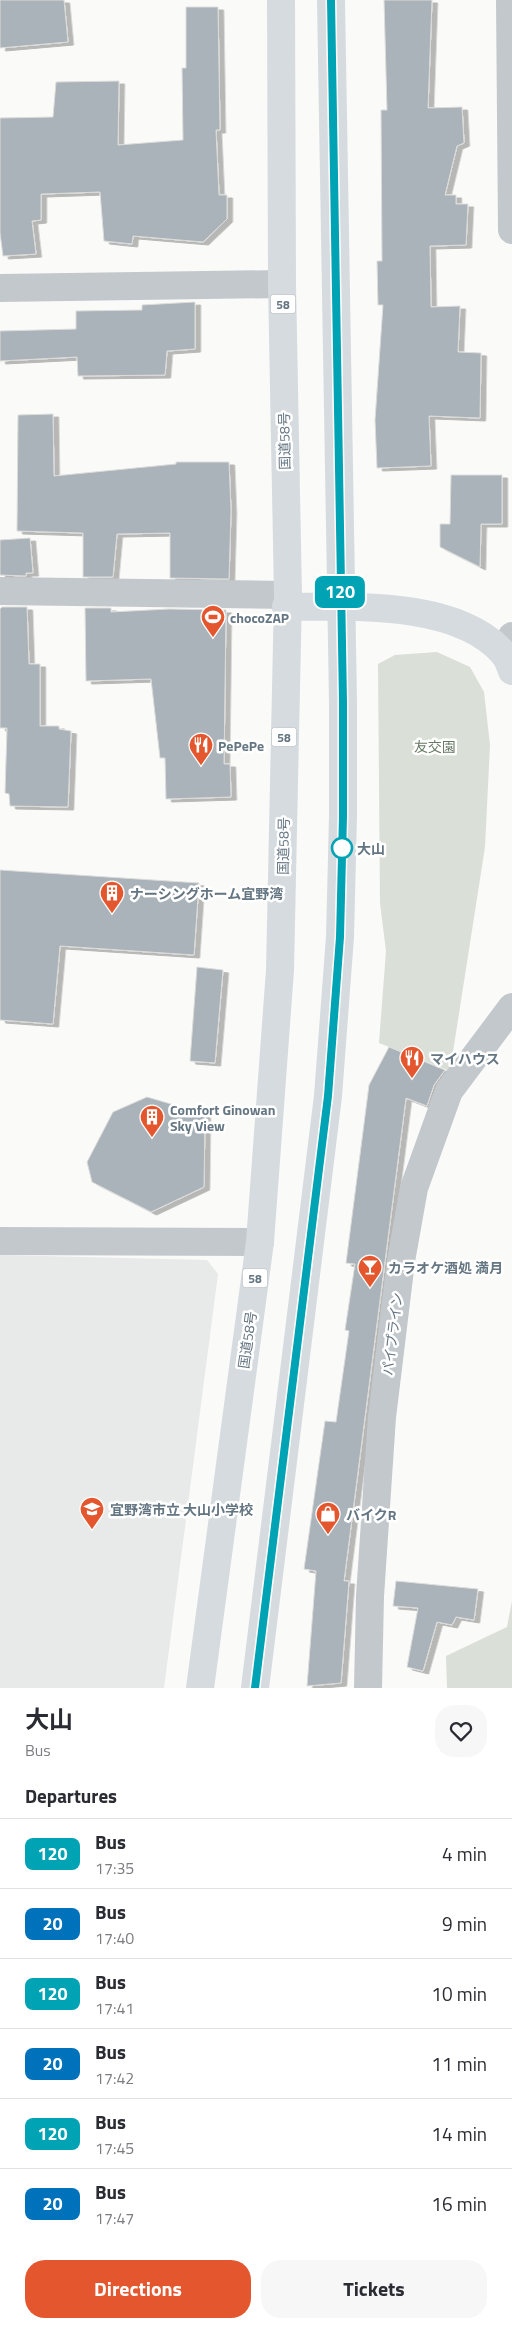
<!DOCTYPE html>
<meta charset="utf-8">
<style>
body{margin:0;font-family:"Titillium Web","Noto Sans JP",sans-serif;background:#f7f7f7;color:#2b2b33;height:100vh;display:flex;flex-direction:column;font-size:19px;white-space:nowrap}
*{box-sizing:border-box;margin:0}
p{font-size:16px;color:#7c7c81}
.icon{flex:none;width:28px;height:28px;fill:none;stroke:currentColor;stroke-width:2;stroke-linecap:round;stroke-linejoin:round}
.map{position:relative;height:1688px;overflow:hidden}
.panel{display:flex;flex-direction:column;background:#fff;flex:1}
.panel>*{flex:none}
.badge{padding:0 10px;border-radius:8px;font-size:18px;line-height:32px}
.map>.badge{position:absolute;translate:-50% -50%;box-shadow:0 0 0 2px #fff}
h2{padding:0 25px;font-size:19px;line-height:45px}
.round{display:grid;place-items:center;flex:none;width:52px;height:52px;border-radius:20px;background:#f7f7f7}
.headline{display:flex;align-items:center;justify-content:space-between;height:85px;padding:0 25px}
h1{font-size:24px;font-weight:700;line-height:38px}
.primary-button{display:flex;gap:10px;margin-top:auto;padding:10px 25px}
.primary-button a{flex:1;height:58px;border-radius:20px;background:#e4572e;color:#fff;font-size:20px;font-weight:700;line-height:58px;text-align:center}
.primary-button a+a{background:#f7f7f7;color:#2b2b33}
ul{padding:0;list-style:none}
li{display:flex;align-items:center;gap:15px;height:70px;padding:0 25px;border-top:1px solid #e1e1e2}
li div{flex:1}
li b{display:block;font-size:19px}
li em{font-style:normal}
li .badge{min-width:55px;font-weight:700;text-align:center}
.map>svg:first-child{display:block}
.built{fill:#e8e9e9}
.green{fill:#dadfd7}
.building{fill:#aab3b9;stroke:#dcdcda;filter:url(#shadow)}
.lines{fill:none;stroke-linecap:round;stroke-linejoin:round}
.street{stroke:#c3c8cc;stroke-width:28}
.secondary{stroke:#d6dbdf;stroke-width:28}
.highway{stroke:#d6dbdf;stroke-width:28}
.line-casing{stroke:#fff;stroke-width:11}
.line{stroke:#00a3b4;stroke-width:8}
.stop-dot{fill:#fff;stroke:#00a3b4;stroke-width:2.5}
.labels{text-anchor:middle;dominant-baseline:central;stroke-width:5;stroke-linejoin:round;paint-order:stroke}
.shield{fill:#fff;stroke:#939fa8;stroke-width:1}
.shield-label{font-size:12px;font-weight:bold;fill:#657683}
.street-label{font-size:14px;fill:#657683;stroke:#fff}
.poi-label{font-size:14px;font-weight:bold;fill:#657683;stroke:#fff;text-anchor:start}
.park-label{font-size:14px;fill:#687a64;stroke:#fff}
.stop-label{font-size:14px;font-weight:bold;fill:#657683;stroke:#fff;text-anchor:start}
</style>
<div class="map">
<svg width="512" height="1688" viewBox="0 0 512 1688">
<defs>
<filter id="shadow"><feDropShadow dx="5.5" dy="3" stdDeviation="0" flood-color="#0004"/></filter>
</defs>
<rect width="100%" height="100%" fill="#fafaf8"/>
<path class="built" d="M 0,1255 L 207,1260 L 218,1274 L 164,1688 L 0,1688 Z"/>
<g class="green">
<path d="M 437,652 L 470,667 L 484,692 L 490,745 L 485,847 L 450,1071 L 379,1043 L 386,951 L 380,903 L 378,664 L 395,655 Z"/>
<path d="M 512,1601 L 512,1688 L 447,1688 L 446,1656 L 507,1627 Z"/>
</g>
<g class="building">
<path d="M 0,0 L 64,0 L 68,42 L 0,48 Z"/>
<path d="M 384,0 L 432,0 L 428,108 L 462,107 L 464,143 L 457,146 L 445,195 L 456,195 L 456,204 L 468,204 L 466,245 L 430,246 L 431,307 L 460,306 L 458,352 L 481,353 L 480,418 L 429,416 L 431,466 L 377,468 L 375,420 L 383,305 L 378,305 L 377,261 L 382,261 L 381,110 L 387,110 Z"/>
<path d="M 186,7 L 218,7 L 220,130 L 216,130 L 219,195 L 227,195 L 227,219 L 203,242 L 133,236 L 132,244 L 104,241 L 100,192 L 41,194 L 41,220 L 32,221 L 36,254 L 3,256 L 0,233 L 0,118 L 53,117 L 56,82 L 119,81 L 118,145 L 183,140 L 182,68 L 186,68 Z"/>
<path d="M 195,302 L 195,349 L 167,351 L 165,375 L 78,376 L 77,357 L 0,361 L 0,331 L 76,329 L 76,311 L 142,310 L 142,305 Z"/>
<path d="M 53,414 L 54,476 L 176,464 L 176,462 L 229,462 L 231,511 L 229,579 L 170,578 L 170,533 L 117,534 L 113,577 L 83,577 L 83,533 L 17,531 L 18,415 Z"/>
<path d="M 451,475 L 502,475 L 502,524 L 481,524 L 480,567 L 440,547 L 440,524 L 450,524 Z"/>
<path d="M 30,538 L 33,573 L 26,573 L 26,576 L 0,575 L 0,540 Z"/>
<path d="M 2,607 L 27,607 L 29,664 L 40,664 L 40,726 L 59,726 L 59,729 L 71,731 L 68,807 L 10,806 L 9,794 L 5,793 L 7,728 L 0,728 L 0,609 Z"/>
<path d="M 85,608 L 111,608 L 111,612 L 169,609 L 226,610 L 224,764 L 230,764 L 231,797 L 166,799 L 165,758 L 160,758 L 151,679 L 86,681 Z"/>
<path d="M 0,870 L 199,883 L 194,955 L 60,946 L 53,1024 L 0,1020 Z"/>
<path d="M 197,967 L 223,970 L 215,1063 L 190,1061 Z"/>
<path d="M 389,1047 L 445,1070 L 434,1085 L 427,1106 L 406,1098 L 344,1581 L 349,1581 L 341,1683 L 307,1686 L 316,1571 L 304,1569 L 325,1421 L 336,1422 L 349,1331 L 345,1330 L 355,1264 L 346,1263 L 369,1085 Z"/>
<path d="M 147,1097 L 205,1114 L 204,1187 L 151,1212 L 92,1182 L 87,1162 L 113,1112 Z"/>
<path d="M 396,1581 L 478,1589 L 474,1620 L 456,1617 L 452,1625 L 437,1622 L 423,1671 L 407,1667 L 418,1608 L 393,1606 Z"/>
</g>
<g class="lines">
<g class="street">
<path d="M 510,0 L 512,230"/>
<path d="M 0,288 L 282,284"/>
<path d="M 0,591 L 288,595"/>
<path d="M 504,654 L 512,636"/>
<path d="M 0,1241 L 260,1242"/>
<path d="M 368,1688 L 370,1596 L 382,1417 L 401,1261 L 414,1188 L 449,1091 L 512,1007"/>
</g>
<path class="secondary" d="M 286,607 C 351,607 457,600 504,654 C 507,658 510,665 512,671"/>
<g class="highway">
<path d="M 200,1688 L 260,1242 L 280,970 L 288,595 L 282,284 L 281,0"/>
<path d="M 255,1688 L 328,1096 L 340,937 L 343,816 L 343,702 L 331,0"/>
</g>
</g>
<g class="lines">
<defs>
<path id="line" d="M 255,1688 L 328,1096 L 340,937 L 343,816 L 343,702 L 331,0"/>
</defs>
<use href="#line" class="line-casing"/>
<use href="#line" class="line"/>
</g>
<defs>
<symbol id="stadium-pin" viewBox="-11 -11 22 30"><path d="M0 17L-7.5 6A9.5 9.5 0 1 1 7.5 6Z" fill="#e4572e" stroke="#fff"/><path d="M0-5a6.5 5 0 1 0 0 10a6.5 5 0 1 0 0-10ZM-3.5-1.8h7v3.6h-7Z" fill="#fff"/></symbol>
<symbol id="restaurant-pin" viewBox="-11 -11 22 30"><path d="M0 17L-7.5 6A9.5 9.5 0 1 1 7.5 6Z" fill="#e4572e" stroke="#fff"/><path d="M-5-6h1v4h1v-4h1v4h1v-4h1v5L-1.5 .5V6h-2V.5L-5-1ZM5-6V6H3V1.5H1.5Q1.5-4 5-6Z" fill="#fff"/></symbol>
<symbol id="building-pin" viewBox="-11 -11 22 30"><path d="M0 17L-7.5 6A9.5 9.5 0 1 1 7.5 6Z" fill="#e4572e" stroke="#fff"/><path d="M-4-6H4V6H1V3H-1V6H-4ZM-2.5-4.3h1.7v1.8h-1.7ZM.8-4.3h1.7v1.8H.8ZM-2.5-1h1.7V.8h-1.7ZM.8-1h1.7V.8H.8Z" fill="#fff"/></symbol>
<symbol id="bar-pin" viewBox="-11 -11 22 30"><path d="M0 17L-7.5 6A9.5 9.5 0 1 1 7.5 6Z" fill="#e4572e" stroke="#fff"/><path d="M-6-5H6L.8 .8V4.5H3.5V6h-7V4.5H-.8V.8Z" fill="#fff"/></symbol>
<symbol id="school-pin" viewBox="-11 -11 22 30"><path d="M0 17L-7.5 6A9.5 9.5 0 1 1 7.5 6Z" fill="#e4572e" stroke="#fff"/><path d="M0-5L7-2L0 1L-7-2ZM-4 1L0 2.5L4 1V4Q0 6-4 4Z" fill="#fff"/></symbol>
<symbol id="shop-pin" viewBox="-11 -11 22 30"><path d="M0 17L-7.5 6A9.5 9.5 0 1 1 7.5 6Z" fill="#e4572e" stroke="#fff"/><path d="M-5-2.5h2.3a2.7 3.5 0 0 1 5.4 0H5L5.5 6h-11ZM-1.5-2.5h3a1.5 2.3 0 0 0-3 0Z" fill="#fff"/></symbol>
</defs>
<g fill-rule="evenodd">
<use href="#stadium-pin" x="199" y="603" width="28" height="38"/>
<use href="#restaurant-pin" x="187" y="731" width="28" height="38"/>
<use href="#building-pin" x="98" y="879" width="28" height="38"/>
<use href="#restaurant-pin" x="398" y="1044" width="28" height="38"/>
<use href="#building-pin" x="138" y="1103" width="28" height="38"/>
<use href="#bar-pin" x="356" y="1253" width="28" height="38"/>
<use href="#school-pin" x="78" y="1495" width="28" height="38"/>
<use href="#shop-pin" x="314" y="1500" width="28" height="38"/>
</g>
<circle class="stop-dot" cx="342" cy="848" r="10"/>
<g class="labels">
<g class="shield">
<rect x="270.5" y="294.5" width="25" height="19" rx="4"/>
<rect x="271.5" y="727.5" width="25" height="19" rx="4"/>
<rect x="242.5" y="1268.5" width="25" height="19" rx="4"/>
</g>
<g class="shield-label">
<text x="283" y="304">58</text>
<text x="284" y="737">58</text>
<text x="255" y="1278">58</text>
</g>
<g class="street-label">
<text transform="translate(284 441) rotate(-91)">国道58号</text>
<text transform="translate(283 846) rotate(-89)">国道58号</text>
<text transform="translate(392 1334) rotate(-83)">パイプライン</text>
<text transform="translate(247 1340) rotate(-82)">国道58号</text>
</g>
<g class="poi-label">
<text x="230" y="617">chocoZAP</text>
<text x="218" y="745">PePePe</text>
<text x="130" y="893">ナーシングホーム宜野湾</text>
<text x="430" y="1058">マイハウス</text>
<text x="170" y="1109">Comfort Ginowan<tspan x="170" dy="16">Sky View</tspan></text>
<text x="388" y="1267">カラオケ酒処 満月</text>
<text x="110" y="1509">宜野湾市立 大山小学校</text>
<text x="346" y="1514">バイクR</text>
</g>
<g class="park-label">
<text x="435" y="746">友交園</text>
</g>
<g class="stop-label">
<text x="357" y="848">大山</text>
</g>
</g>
</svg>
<b class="badge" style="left:340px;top:592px;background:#00a3b4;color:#fff">120</b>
</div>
<section class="panel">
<div class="headline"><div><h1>大山</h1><p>Bus</p></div><a class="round"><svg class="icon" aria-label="heart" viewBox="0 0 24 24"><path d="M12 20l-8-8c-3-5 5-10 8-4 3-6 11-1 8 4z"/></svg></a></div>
<h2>Departures</h2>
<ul>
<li><span class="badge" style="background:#00a3b4;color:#fff">120</span><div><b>Bus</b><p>17:35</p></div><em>4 min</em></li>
<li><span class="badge" style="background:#0072bc;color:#fff">20</span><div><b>Bus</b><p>17:40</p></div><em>9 min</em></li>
<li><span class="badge" style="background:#00a3b4;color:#fff">120</span><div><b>Bus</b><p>17:41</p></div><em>10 min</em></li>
<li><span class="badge" style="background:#0072bc;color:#fff">20</span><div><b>Bus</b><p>17:42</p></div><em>11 min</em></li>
<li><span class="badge" style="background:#00a3b4;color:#fff">120</span><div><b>Bus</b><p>17:45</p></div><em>14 min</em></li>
<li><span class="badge" style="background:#0072bc;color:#fff">20</span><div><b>Bus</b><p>17:47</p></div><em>16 min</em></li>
</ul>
<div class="primary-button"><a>Directions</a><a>Tickets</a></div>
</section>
